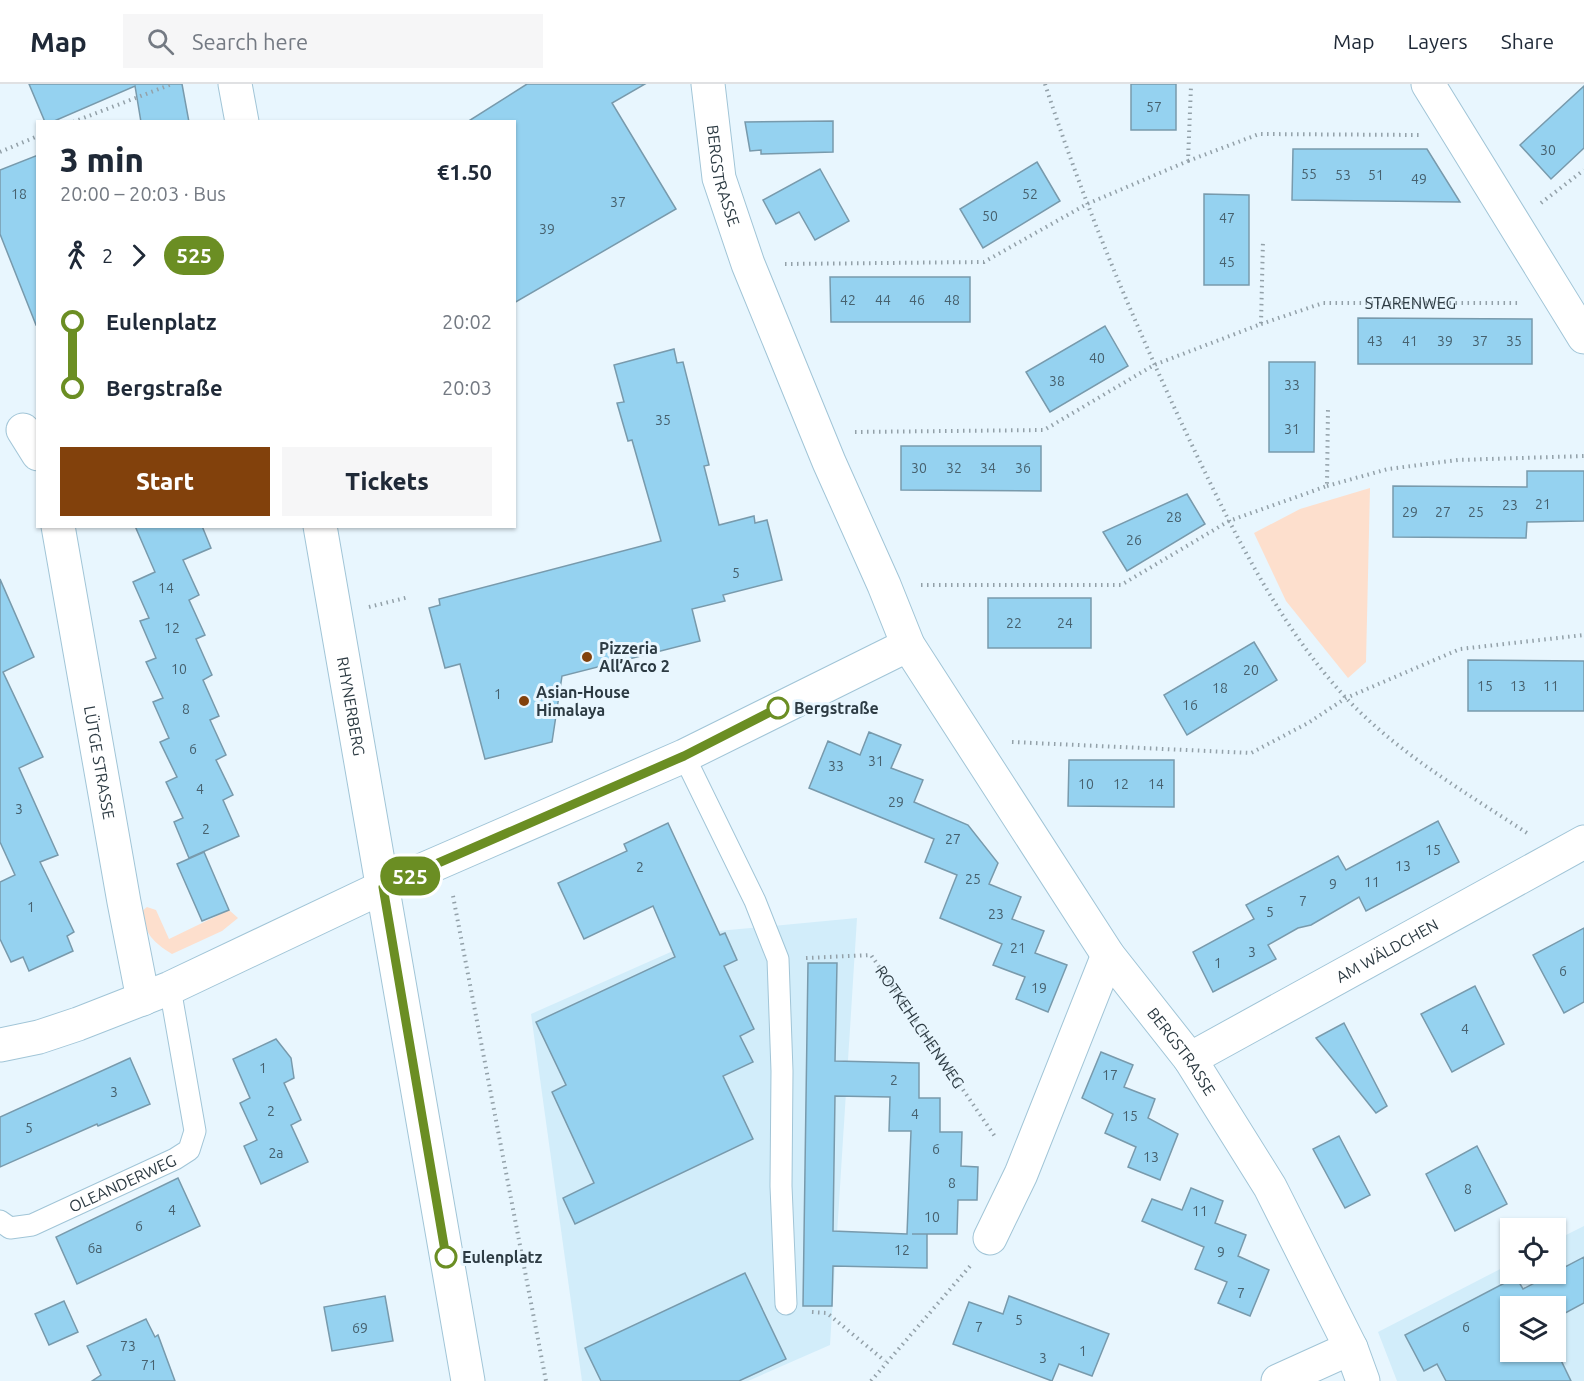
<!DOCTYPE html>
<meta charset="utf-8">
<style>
body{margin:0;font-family:Ubuntu,sans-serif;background:#f6f6f7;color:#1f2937;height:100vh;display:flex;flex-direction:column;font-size:22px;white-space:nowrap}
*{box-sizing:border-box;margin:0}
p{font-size:20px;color:#747a83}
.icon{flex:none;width:33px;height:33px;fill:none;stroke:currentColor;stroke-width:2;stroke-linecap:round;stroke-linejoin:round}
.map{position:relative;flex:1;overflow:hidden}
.side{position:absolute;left:36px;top:36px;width:480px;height:408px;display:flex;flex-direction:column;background:#fff;border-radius:0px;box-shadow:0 2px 4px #0004}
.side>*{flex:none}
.badge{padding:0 12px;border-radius:20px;font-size:21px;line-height:39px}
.controls{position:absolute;left:1500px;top:1134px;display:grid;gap:12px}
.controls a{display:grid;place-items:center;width:66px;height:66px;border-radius:0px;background:#fff;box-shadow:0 2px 4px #0004;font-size:30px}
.map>.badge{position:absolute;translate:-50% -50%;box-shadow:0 0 0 3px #fff}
.legs{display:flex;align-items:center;gap:9px;height:66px;padding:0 24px;font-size:20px}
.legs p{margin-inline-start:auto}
.headline{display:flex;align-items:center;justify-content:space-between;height:102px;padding:0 24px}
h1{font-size:33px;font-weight:800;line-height:45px}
.cta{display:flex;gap:12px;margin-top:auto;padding:12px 24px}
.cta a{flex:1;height:69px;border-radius:0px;background:#82410c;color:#fff;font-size:24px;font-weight:800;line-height:69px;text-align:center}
.cta a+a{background:#f6f6f7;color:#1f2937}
ul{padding:0 24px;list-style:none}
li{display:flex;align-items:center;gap:21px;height:66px;font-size:22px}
li i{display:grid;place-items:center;width:9px;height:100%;margin:0 8px;background:currentColor}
li i::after{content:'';width:15px;height:15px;margin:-8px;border:4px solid;border-radius:50%;background:#fff}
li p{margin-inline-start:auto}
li:first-child i{background:linear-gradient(#0000 50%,currentColor 0)}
li:last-child i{background:linear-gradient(currentColor 50%,#0000 0)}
header{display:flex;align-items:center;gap:36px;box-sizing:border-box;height:84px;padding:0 30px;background:#fff;border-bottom:2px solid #e0e1e3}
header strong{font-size:28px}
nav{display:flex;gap:33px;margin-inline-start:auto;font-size:21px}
.search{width:420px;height:54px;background:#f6f6f7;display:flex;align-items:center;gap:15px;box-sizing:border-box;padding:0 21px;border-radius:0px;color:#747a83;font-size:22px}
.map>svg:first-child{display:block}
.built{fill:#d2edfa;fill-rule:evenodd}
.green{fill:#fddfcd}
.building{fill:#95d2f0;stroke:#789aac;stroke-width:1.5;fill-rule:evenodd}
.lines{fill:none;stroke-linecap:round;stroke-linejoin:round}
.lane-casing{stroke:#a1c5d7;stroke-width:23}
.street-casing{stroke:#a1c5d7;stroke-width:35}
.path{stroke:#93a1a9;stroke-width:4;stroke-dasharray:1.5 4.5;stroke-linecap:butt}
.lane{stroke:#fff;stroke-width:21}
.street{stroke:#fff;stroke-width:33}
.line-1-casing{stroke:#fff;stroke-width:14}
.line-1{stroke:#6b8e23;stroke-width:9}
.poi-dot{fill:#82410c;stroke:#e8f6fe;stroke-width:2}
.stop-1-dot{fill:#fff;stroke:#6b8e23;stroke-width:3}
.labels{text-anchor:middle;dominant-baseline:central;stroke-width:6;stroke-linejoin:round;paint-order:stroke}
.number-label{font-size:14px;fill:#47616e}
.street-label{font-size:16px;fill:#2d3b43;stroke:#e8f6fe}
.poi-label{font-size:16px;font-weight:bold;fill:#2d3b43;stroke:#e8f6fe;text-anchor:start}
.stop-label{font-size:16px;font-weight:bold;fill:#2d3b43;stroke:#e8f6fe;text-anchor:start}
</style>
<header>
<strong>Map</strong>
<div class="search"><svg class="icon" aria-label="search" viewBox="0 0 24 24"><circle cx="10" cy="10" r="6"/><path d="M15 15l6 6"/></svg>Search here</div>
<nav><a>Map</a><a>Layers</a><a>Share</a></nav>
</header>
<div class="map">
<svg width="1584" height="1297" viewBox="0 0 1584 1297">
<rect width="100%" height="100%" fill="#e8f6fe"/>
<g class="built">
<path d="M 857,834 L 830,1261 L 748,1297 L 582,1297 L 531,930 L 718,847 Z"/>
<path d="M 1584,1142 L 1584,1297 L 1397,1297 L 1378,1248 L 1510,1180 L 1510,1190 L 1556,1190 L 1556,1156 ZM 1510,1222 L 1556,1222 L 1556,1268 L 1510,1268 Z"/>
</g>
<g class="green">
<path d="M 1370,404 L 1366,578 L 1348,594 L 1286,517 L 1254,449 L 1300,425 Z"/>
<path d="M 147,823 L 156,826 L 169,855 L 229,826 L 238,834 L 222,847 L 172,870 C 153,858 146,851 141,828 Z"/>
</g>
<g class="building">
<path d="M 29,0 L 182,0 L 189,38 L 141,38 L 135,2 L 52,38 L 45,38 Z"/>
<path d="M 527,0 L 645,0 L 612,19 L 676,125 L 514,219 L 514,38 L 467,38 Z"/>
<rect x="1131" y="0" width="45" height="46"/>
<path d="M 1584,2 L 1584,64 L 1551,95 L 1520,61 Z"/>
<path d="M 833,37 L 833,68 L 761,70 L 761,66 L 750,67 L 745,38 Z"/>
<path d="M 1293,65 L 1427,65 L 1460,118 L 1292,116 Z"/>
<path d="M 38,71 L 38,240 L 36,241 L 0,150 L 0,86 Z"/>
<path d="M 1037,78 L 1060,117 L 983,164 L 960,125 Z"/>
<path d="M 820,85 L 849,137 L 815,156 L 799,128 L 776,140 L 763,116 Z"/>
<path d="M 1204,110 L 1249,111 L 1249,201 L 1204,201 Z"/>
<path d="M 830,193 L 970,193 L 970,238 L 831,238 Z"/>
<path d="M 1358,234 L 1532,235 L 1532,280 L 1358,280 Z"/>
<path d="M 1105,242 L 1128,282 L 1050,328 L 1026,288 Z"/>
<path d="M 674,265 L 677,279 L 683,278 L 709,381 L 704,382 L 719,441 L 754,432 L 755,439 L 767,436 L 782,496 L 723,511 L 725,517 L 692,525 L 700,557 L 562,592 L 552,658 L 485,675 L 460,580 L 445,584 L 429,524 L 440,521 L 439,515 L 661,457 L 632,356 L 628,357 L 617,319 L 624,318 L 614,281 Z"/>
<path d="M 1269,278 L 1315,278 L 1314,368 L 1269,368 Z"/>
<path d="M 901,362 L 1041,362 L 1041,407 L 901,406 Z"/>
<path d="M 1527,387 L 1584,387 L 1584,437 L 1527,438 L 1526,454 L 1393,453 L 1393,402 L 1527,403 Z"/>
<path d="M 1187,410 L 1205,440 L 1127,487 L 1103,448 Z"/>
<path d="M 135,442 L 202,442 L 211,464 L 183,476 L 199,511 L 189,516 L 205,551 L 196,555 L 212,591 L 203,596 L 219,632 L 210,636 L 226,671 L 216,676 L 233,711 L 223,716 L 239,752 L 189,774 L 174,738 L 183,734 L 166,698 L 177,693 L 160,658 L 169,654 L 153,618 L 163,614 L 146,578 L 156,574 L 140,537 L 149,534 L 133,498 L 155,488 Z"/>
<path d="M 0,495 L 34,573 L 3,588 L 43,673 L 19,684 L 58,771 L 40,778 L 74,848 L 67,852 L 73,867 L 29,887 L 23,873 L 11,878 L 0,855 L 0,798 L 15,791 L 0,758 Z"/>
<rect x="988" y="514" width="103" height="50"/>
<path d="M 1254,558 L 1277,596 L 1187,651 L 1164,611 Z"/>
<path d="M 1468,576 L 1584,577 L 1584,627 L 1468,627 Z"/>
<path d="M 869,648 L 901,661 L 891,684 L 923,696 L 914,718 L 968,741 L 998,779 L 989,800 L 1021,813 L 1012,835 L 1044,847 L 1035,869 L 1067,881 L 1048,928 L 1016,915 L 1025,893 L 993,881 L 1002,860 L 940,834 L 957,791 L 925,778 L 934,755 L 809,704 L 828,657 L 860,671 Z"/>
<path d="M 1069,676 L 1174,676 L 1174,723 L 1068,722 Z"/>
<path d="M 1438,737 L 1459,778 L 1366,827 L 1359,813 L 1311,841 L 1298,844 L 1268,861 L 1276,875 L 1213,908 L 1193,868 L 1254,835 L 1246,821 L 1338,772 L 1346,786 Z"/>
<path d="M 668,739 L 720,851 L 725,849 L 737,876 L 724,882 L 754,945 L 740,952 L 753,978 L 723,992 L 753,1055 L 575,1140 L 563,1114 L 594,1099 L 552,1008 L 566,1001 L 536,938 L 675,873 L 653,822 L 584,855 L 558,799 L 627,767 L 624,760 Z"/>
<path d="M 204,768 L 229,826 L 202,837 L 177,780 Z"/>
<path d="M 1584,844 L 1584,918 L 1564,929 L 1533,871 Z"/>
<path d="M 808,879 L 837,879 L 835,977 L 919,979 L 919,1014 L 940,1014 L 940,1048 L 962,1048 L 961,1082 L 978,1083 L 977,1116 L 958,1116 L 957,1150 L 912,1150 L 927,1150 L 927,1184 L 833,1182 L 832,1222 L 803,1222 ZM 835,1012 L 890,1013 L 889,1047 L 911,1047 L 907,1150 L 833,1147 Z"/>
<path d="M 1475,902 L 1504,960 L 1452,988 L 1421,930 Z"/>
<path d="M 1344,939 L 1387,1022 L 1376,1029 L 1316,954 Z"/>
<path d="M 276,955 L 291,974 L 294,994 L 284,999 L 301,1036 L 291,1041 L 308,1078 L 261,1100 L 244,1062 L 257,1056 L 240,1019 L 250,1014 L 233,975 Z"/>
<path d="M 1101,968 L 1133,981 L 1124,1003 L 1155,1015 L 1148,1034 L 1178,1050 L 1160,1096 L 1128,1083 L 1136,1063 L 1105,1049 L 1113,1030 L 1082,1014 Z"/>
<path d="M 130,974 L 150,1020 L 98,1042 L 97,1040 L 0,1083 L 0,1033 Z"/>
<path d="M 1339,1052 L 1370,1111 L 1345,1124 L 1313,1065 Z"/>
<path d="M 1477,1062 L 1507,1120 L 1455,1147 L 1426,1090 Z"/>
<path d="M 178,1094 L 200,1142 L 77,1200 L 56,1153 Z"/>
<path d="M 1191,1104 L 1223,1117 L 1215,1139 L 1246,1151 L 1238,1172 L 1269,1186 L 1250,1232 L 1218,1219 L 1227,1198 L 1195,1185 L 1204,1163 L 1142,1137 L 1152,1115 L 1182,1126 Z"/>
<path d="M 1584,1173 L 1584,1219 L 1556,1234 L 1556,1222 L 1510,1222 L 1510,1268 L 1556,1266 L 1571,1297 L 1446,1297 L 1437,1280 L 1424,1287 L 1405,1251 L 1516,1193 L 1523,1205 Z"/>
<path d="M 745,1189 L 786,1275 L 739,1297 L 601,1297 L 585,1264 Z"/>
<path d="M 385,1212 L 393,1257 L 332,1267 L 324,1223 Z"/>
<path d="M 1009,1212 L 1109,1250 L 1092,1292 L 1059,1280 L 1052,1297 L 953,1260 L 969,1218 L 1003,1230 Z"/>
<path d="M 64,1217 L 78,1248 L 49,1261 L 35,1230 Z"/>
<path d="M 146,1235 L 155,1253 L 158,1251 L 175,1297 L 92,1297 L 101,1291 L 87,1262 Z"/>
</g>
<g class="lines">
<defs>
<g id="lane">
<path d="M 684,672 L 755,817 L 778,875 L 782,987 L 781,1102 L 786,1220"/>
<path id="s3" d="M 0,1137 L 10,1144 L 32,1141 L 175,1075 L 189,1066 L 195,1047 L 170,904"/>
</g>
<g id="street">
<path d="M 235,0 L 242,38"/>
<path id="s4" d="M 708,0 L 719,94 L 748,180 L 829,378 L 884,501 L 908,561 L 1108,871 L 1190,975 L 1270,1103 L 1351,1264 L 1363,1297"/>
<path d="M 1428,0 L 1584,253"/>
<path d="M 23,346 L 38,370"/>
<path id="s5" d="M 58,442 L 124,818 L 143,915"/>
<path id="s6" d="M 320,442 L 468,1297"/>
<path d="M 0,961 L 39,953 L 78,940 L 170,904 L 383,803 L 684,672 L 908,561"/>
<path id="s7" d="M 1190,975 L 1584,758"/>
<path d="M 990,1154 L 1021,1090 L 1108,871"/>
<path d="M 1278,1297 L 1351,1264"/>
</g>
</defs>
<use href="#lane" class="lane-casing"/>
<use href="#street" class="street-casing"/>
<g class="path">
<path d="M 1045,0 C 1085,123 1135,241 1190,357 C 1233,447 1279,542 1347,615 C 1399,670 1465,708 1527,749"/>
<path d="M 73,38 L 172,0"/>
<path d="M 0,68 L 38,52"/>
<path d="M 1188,77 L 1259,50 L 1420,51"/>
<path d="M 1541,119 L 1584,86"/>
<path d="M 785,180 L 984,178 L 1087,120 L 1188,77 L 1191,2"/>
<path id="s1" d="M 1261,240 L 1323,219 L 1521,219"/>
<path d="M 855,348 L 1044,346 L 1154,281 L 1261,240 L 1263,156"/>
<path d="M 1327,402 L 1388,385 L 1458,376 L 1584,372"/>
<path d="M 921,501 L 1121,501 L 1229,437 L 1327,402 L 1328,324"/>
<path d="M 369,523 L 409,513"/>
<path d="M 1012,658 L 1251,669 L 1308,639 L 1346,614 L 1460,565 L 1584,551"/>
<path d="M 453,812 L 546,1297"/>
<path id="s2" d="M 806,874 L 871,871 L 996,1054"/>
<path d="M 812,1228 L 827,1229 L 885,1277"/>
<path d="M 871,1297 L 971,1181"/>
</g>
<use href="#lane" class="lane"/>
<use href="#street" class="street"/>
</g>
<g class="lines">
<defs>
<path id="line-1" d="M 446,1173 L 383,803 L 684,672 L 778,624"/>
</defs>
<use href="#line-1" class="line-1-casing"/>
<use href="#line-1" class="line-1"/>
</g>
<g class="poi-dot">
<circle cx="587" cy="573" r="6"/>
<circle cx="524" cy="617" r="6"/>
</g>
<g class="stop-1-dot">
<circle cx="778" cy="624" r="10"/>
<circle cx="446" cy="1173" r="10"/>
</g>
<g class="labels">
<g class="number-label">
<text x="1154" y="23">57</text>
<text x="1548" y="66">30</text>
<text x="1309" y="90">55</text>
<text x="1343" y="91">53</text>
<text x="1376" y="91">51</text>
<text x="1419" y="95">49</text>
<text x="19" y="110">18</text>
<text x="1030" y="110">52</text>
<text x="618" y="118">37</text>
<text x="990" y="132">50</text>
<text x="1227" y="134">47</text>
<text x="547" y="145">39</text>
<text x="1227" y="178">45</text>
<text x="848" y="216">42</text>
<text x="883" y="216">44</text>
<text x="917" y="216">46</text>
<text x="952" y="216">48</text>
<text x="1375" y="257">43</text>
<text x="1410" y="257">41</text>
<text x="1445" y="257">39</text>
<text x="1480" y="257">37</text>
<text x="1514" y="257">35</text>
<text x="1097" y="274">40</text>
<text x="1057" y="297">38</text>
<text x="1292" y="301">33</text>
<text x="663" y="336">35</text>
<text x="1292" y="345">31</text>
<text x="919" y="384">30</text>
<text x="954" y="384">32</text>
<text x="988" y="384">34</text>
<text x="1023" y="384">36</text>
<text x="1543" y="420">21</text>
<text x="1510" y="421">23</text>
<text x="1410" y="428">29</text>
<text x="1443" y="428">27</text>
<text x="1476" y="428">25</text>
<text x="1174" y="433">28</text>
<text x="1134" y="456">26</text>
<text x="736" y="489">5</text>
<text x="166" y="504">14</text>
<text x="1014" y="539">22</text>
<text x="1065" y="539">24</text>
<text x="172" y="544">12</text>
<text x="179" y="585">10</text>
<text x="1251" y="586">20</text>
<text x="1485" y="602">15</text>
<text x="1518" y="602">13</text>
<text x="1551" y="602">11</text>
<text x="1220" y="604">18</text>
<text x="498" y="610">1</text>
<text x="1190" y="621">16</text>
<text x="186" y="625">8</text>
<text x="193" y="665">6</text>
<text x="876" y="677">31</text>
<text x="836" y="682">33</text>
<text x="1086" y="700">10</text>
<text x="1121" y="700">12</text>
<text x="1156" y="700">14</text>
<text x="200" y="705">4</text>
<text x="896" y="718">29</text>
<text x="19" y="725">3</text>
<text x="206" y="745">2</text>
<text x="953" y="755">27</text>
<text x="1433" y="766">15</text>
<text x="1403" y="782">13</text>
<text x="640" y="783">2</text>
<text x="973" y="795">25</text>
<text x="1372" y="798">11</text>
<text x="1333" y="800">9</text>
<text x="1303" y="817">7</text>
<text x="31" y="823">1</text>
<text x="1270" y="828">5</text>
<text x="996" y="830">23</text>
<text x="1018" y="864">21</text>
<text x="1252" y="868">3</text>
<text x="1218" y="879">1</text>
<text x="1563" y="887">6</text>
<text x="1039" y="904">19</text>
<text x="1465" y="945">4</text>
<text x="263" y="984">1</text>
<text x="1110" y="991">17</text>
<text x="894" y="996">2</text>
<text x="114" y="1008">3</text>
<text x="271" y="1027">2</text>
<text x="915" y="1030">4</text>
<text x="1130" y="1032">15</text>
<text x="29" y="1044">5</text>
<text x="936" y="1065">6</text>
<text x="276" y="1069">2a</text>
<text x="1151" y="1073">13</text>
<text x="952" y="1099">8</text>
<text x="1468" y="1105">8</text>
<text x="172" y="1126">4</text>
<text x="1200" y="1127">11</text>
<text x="932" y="1133">10</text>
<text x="139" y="1142">6</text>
<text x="95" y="1164">6a</text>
<text x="902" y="1166">12</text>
<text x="1221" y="1168">9</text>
<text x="1241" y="1209">7</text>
<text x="1019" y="1236">5</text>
<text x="979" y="1243">7</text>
<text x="1466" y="1243">6</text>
<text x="360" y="1244">69</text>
<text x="128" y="1262">73</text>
<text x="1083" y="1267">1</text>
<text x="1043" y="1274">3</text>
<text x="149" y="1281">71</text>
</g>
<g class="street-label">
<text stroke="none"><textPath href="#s4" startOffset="93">BERGSTRASSE</textPath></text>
<text stroke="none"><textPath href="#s1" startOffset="153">STARENWEG</textPath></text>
<text stroke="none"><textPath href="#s6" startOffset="183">RHYNERBERG</textPath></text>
<text stroke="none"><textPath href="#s5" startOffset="240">LÜTGE STRASSE</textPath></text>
<text stroke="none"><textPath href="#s7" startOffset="225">AM WÄLDCHEN</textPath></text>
<text stroke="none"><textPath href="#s2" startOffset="152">ROTKEHLCHENWEG</textPath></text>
<text stroke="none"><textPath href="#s4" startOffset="1089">BERGSTRASSE</textPath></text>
<text stroke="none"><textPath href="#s3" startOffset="134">OLEANDERWEG</textPath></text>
</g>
<g class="poi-label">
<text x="599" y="564">Pizzeria<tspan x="599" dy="18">All’Arco 2</tspan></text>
<text x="536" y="608">Asian-House<tspan x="536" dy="18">Himalaya</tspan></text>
</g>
<g class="stop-label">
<text x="794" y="624">Bergstraße</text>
<text x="462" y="1173">Eulenplatz</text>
</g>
</g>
</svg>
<div class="controls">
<a><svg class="icon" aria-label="locate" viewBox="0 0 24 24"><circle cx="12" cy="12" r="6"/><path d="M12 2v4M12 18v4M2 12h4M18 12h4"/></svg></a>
<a><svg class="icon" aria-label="layers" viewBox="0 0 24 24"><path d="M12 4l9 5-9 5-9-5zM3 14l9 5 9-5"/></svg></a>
</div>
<b class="badge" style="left:410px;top:792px;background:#6b8e23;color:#fff">525</b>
<section class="side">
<div class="headline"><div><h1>3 min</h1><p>20:00 – 20:03 · Bus</p></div><b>€1.50</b></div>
<div class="legs"><svg class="icon" aria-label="walk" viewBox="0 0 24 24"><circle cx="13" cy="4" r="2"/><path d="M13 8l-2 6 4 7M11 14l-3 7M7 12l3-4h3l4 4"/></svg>2<svg class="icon" aria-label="forward" viewBox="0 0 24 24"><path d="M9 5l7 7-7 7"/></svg><b class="badge" style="background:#6b8e23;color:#fff">525</b></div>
<ul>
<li><i style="color:#6b8e23"></i><b>Eulenplatz</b><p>20:02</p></li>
<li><i style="color:#6b8e23"></i><b>Bergstraße</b><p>20:03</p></li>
</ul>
<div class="cta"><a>Start</a><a>Tickets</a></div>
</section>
</div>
